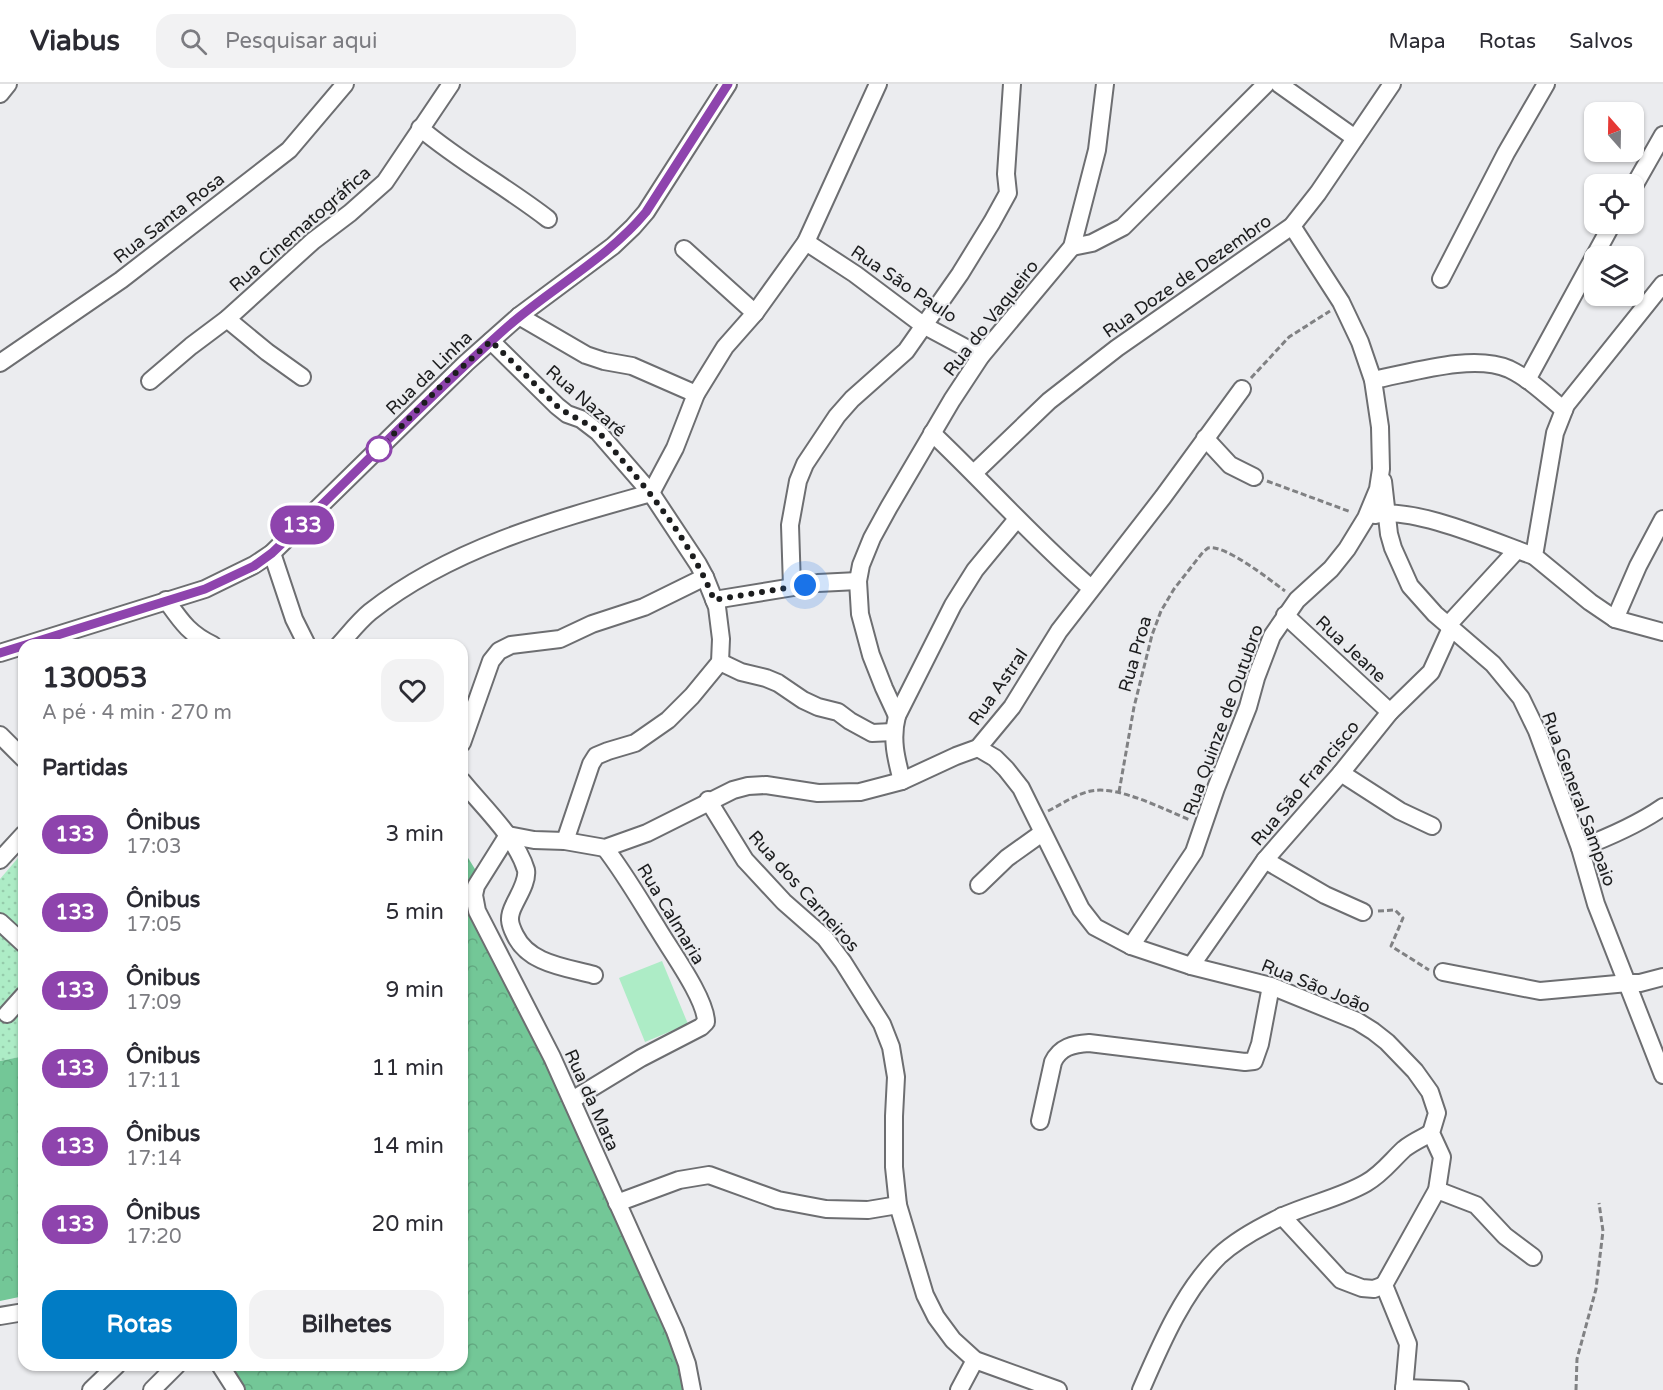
<!DOCTYPE html>
<html lang="pt">
<meta charset="utf-8">
<style>
body{margin:0;font-family:"Varela Round",sans-serif;background:#f2f2f3;color:#2b2b33;height:100vh;display:flex;flex-direction:column;font-size:22px;white-space:nowrap}
*{box-sizing:border-box;margin:0}
p{font-size:20px;color:#7c7c81}
.icon{flex:none;width:33px;height:33px;fill:none;stroke:currentColor;stroke-width:2;stroke-linecap:round;stroke-linejoin:round}
.map{position:relative;flex:1;overflow:hidden}
.drawer{position:absolute;left:18px;top:555px;width:450px;height:732px;display:flex;flex-direction:column;background:#fff;border-radius:18px;box-shadow:0 2px 4px #0004}
.drawer>*{flex:none}
.badge{padding:0 12px;border-radius:20px;font-size:21px;line-height:39px}
.needle{width:39px;rotate:340deg}
.controls{position:absolute;left:1584px;top:18px;display:grid;gap:12px}
.controls a{display:grid;place-items:center;width:60px;height:60px;border-radius:12px;background:#fff;box-shadow:0 2px 4px #0004;font-size:30px}
.you{position:absolute;width:30px;height:30px;margin:-15px;border:4px solid #fff;border-radius:50%;background:#1a73e8;box-shadow:0 0 0 9px #1a73e833}
.map>.badge{position:absolute;translate:-50% -50%;box-shadow:0 0 0 3px #fff}
h2{padding:0 24px;font-size:22px;line-height:54px}
.round{display:grid;place-items:center;flex:none;width:63px;height:63px;border-radius:18px;background:#f2f2f3}
.head{display:flex;align-items:center;justify-content:space-between;height:102px;padding:0 24px}
h1{font-size:28px;font-weight:700;line-height:45px}
.cta{display:flex;gap:12px;margin-top:auto;padding:12px 24px}
.cta a{flex:1;height:69px;border-radius:18px;background:#017cc5;color:#fff;font-size:24px;font-weight:700;line-height:69px;text-align:center}
.cta a+a{background:#f2f2f3;color:#2b2b33}
ul{padding:0;list-style:none}
li{display:flex;align-items:center;gap:18px;height:78px;padding:0 24px}
li div{flex:1}
li b{display:block;font-size:22px}
li em{font-style:normal}
li .badge{min-width:66px;font-weight:700;text-align:center}
header{display:flex;align-items:center;gap:36px;box-sizing:border-box;height:84px;padding:0 30px;background:#fff;border-bottom:2px solid #e1e1e2}
header strong{font-size:28px}
nav{display:flex;gap:33px;margin-inline-start:auto;font-size:21px}
.search{width:420px;height:54px;background:#f2f2f3;display:flex;align-items:center;gap:15px;box-sizing:border-box;padding:0 21px;border-radius:18px;color:#7c7c81;font-size:22px}
.map>svg:first-child{display:block}
.grass{fill:url(#grass-dots)}
.forest{fill:url(#forest-crowns)}
.park{fill:#adecc6}
.lines{fill:none;stroke-linecap:round;stroke-linejoin:round}
.minor-casing{stroke:#6d6e71;stroke-width:20}
.path{stroke:#808183;stroke-width:3;stroke-dasharray:6 3;stroke-linecap:butt}
.minor{stroke:#fff;stroke-width:16}
.line-casing{stroke:#fff;stroke-width:14}
.line{stroke:#8e44ad;stroke-width:9}
.walk{stroke:#1c1d1e;stroke-width:6;stroke-dasharray:0 10.8}
.stop-dot{fill:#fff;stroke:#8e44ad;stroke-width:3}
.labels{text-anchor:middle;dominant-baseline:central;stroke-width:4.5;stroke-linejoin:round;paint-order:stroke}
.street-label{font-size:18px;fill:#1c1d1e;stroke:#ebecef}
</style>
<header>
<strong>Viabus</strong>
<div class="search"><svg class="icon" aria-label="search" viewBox="0 0 24 24"><circle cx="10" cy="10" r="6"/><path d="M15 15l6 6"/></svg>Pesquisar aqui</div>
<nav><a>Mapa</a><a>Rotas</a><a>Salvos</a></nav>
</header>
<div class="map">
<svg width="1663" height="1306" viewBox="0 0 1663 1306">
<defs>
<pattern id="grass-dots" width="8" height="8" patternUnits="userSpaceOnUse" patternTransform="scale(1.5)"><rect width="8" height="8" fill="#adecc6"/><path d="M2 2h.1M6 6h.1" fill="none" stroke="#94caaa" stroke-width="1.8" stroke-linecap="round"/></pattern>
<pattern id="forest-crowns" width="20" height="18" patternUnits="userSpaceOnUse" patternTransform="scale(1.5)"><rect width="20" height="18" fill="#73c797"/><path d="M2 6a3 3 0 1 1 6 0M12 15a3 3 0 1 1 6 0" fill="none" stroke="#63aa82"/></pattern>
</defs>
<rect width="100%" height="100%" fill="#ebecef"/>
<path class="grass" d="M 24,767 L 24,972 L 0,977 L 0,795 Z"/>
<g class="forest">
<path d="M 462,764 L 478,790 L 467,813 L 674,1245 L 692,1306 L 242,1306 L 238,1292 L 230,1281 L 462,1281 Z"/>
<path d="M 24,972 L 24,1212 L 0,1217 L 0,977 Z"/>
</g>
<path class="park" d="M 662,877 L 688,940 L 645,958 L 619,894 Z"/>
<g class="lines">
<defs>
<g id="minor">
<path d="M 1279,0 L 1355,54"/>
<path d="M 0,10 L 8,0"/>
<path d="M 420,44 C 460,78 507,103 548,135"/>
<path d="M 1634,102 L 1663,51"/>
<path d="M 806,158 L 855,190 L 923,241 L 981,272"/>
<path d="M 1072,163 L 1092,159 L 1123,143 L 1266,0"/>
<path d="M 684,165 L 755,229"/>
<path d="M 1441,195 L 1506,69 L 1546,0"/>
<path d="M 1663,200 L 1566,321 L 1555,349 L 1534,472 L 1590,518 L 1615,535 L 1663,548"/>
<path d="M 519,232 L 586,271 L 604,277 L 632,282 L 696,310"/>
<path d="M 227,235 L 267,268 L 302,293"/>
<path d="M 491,257 L 557,322 L 567,330 L 581,335 L 598,348 L 651,409 L 698,480 L 705,493 L 717,523 L 721,555 L 720,578 L 692,612 L 668,636 L 635,659 L 608,667 L 596,672 L 591,680 L 565,757"/>
<path d="M 0,279 L 121,196 L 289,66 L 345,0"/>
<path d="M 1373,296 C 1411,289 1473,269 1509,285 C 1530,295 1547,312 1564,326"/>
<path d="M 1527,296 L 1612,140"/>
<path d="M 150,297 L 191,262 L 227,235 L 313,157 L 350,129 L 385,98 L 451,0"/>
<path d="M 932,349 C 986,400 1035,456 1091,504"/>
<path d="M 1205,354 L 1230,381 L 1254,393"/>
<path d="M 974,389 L 1049,317 L 1117,264 L 1292,142 L 1318,109 L 1392,0"/>
<path d="M 1383,397 L 1389,450 L 1393,464 L 1410,502 L 1435,530 L 1493,580 L 1521,614 L 1537,647 L 1580,764 L 1596,820 L 1663,991"/>
<path d="M 651,409 L 675,364 L 696,310 L 725,263 L 755,229 L 806,158 L 878,0"/>
<path d="M 1375,431 C 1411,421 1497,459 1534,472"/>
<path d="M 272,469 L 294,535 L 307,561"/>
<path d="M 792,503 L 790,441 L 798,397 L 805,380 L 837,332 L 852,315 L 906,267 L 960,190 L 992,138 L 1008,109 L 1006,90 L 1012,0"/>
<path d="M 166,516 C 181,537 189,550 213,561"/>
<path d="M 714,516 L 818,499 L 858,497"/>
<path d="M 1285,531 L 1390,628"/>
<path d="M 1615,535 L 1638,482 L 1663,435"/>
<path d="M 1448,541 L 1517,466"/>
<path d="M 339,561 C 349,550 359,537 370,528 C 451,464 554,436 651,409"/>
<path d="M 0,569 L 205,505 L 254,481 L 272,469 L 466,279 L 519,232 L 613,162 L 633,143 L 646,128 L 728,0"/>
<path d="M 720,578 L 741,588 L 766,594 L 778,599 L 803,616 L 818,623 L 838,628 L 850,637 L 872,649 L 893,648"/>
<path d="M 897,632 L 884,604 L 871,571 L 860,530 L 858,497 L 861,481 L 872,454 L 889,423 L 952,316 L 981,272 L 1072,163 L 1097,66 L 1105,0"/>
<path d="M 0,651 L 24,675"/>
<path d="M 462,659 L 491,577 L 499,567 L 511,561 L 560,555 L 592,540 L 644,523 L 705,493"/>
<path d="M 978,664 L 995,674 L 1006,685 L 1021,704 L 1081,825 L 1095,843 L 1131,862 L 1191,882 L 1271,902 L 1357,937 L 1373,947 L 1387,958 L 1415,987 L 1430,1008 L 1437,1029 L 1431,1049 L 1442,1073 L 1437,1106 L 1384,1201 L 1408,1260 L 1404,1306"/>
<path d="M 1341,689 L 1400,727 L 1432,742"/>
<path d="M 462,697 C 483,723 516,753 526,786 C 528,797 518,812 514,821 C 508,833 509,839 515,851 C 529,880 565,883 594,891"/>
<path d="M 902,697 C 896,674 891,655 897,632 L 953,521 L 975,486 L 1017,435"/>
<path d="M 708,716 L 745,776 L 784,818 L 825,854 L 843,878 L 882,940 L 891,963 L 896,993 L 894,1032 L 894,1083 L 898,1121 L 925,1211 L 936,1233 L 953,1256 L 975,1276 L 1058,1306"/>
<path d="M 508,751 L 534,756 L 565,757 L 605,764 L 647,749 L 733,706 L 748,702 L 766,701 L 818,709 L 860,708 L 902,697 L 956,672 L 978,664 L 1012,623 L 1059,547 L 1163,413 L 1242,305"/>
<path d="M 508,751 L 476,802 L 474,811 L 477,827 L 552,973 L 675,1247 L 687,1280 L 692,1306"/>
<path d="M 1580,764 C 1609,753 1637,741 1663,723"/>
<path d="M 0,776 L 24,750"/>
<path d="M 1265,776 L 1325,811 L 1363,828"/>
<path d="M 979,801 L 1007,774 L 1042,749"/>
<path d="M 0,838 L 24,860"/>
<path d="M 1131,862 L 1194,768 L 1216,704 L 1248,623 L 1256,594 L 1272,552 L 1297,516 L 1331,485 L 1347,465 L 1366,434 L 1378,405 L 1381,385 L 1380,343 L 1373,296 L 1360,258 L 1341,218 L 1292,142"/>
<path d="M 1191,882 L 1265,776 L 1341,689 L 1390,628 L 1431,588 L 1451,544"/>
<path d="M 1443,888 L 1540,907 L 1628,899 L 1640,899 L 1663,893"/>
<path d="M 7,930 L 24,911"/>
<path d="M 572,1016 L 641,974 L 701,943 L 706,938 C 706,915 671,867 658,845 C 641,818 625,790 605,764"/>
<path d="M 1040,1037 L 1053,978 C 1060,963 1073,960 1089,959 L 1245,978 L 1254,977 L 1260,960 L 1271,902"/>
<path d="M 1437,1106 L 1476,1121 L 1505,1152 L 1533,1173"/>
<path d="M 617,1119 L 679,1096 L 709,1091 L 778,1116 L 826,1125 L 868,1126 L 898,1121"/>
<path d="M 1282,1132 L 1341,1196 L 1362,1204 L 1374,1205 L 1384,1201"/>
<path d="M 0,1232 L 24,1228"/>
<path d="M 220,1281 L 236,1306"/>
<path d="M 1404,1304 L 1460,1306"/>
<path d="M 91,1306 L 117,1281"/>
<path d="M 152,1306 L 177,1281"/>
<path d="M 959,1306 L 975,1276"/>
<path d="M 1141,1306 C 1161,1260 1183,1208 1219,1172 C 1237,1155 1260,1143 1281,1133 C 1309,1120 1340,1114 1366,1099 C 1382,1090 1391,1077 1404,1065 C 1411,1059 1422,1054 1431,1049"/>
</g>
</defs>
<use href="#minor" class="minor-casing"/>
<g class="path">
<path d="M 1251,294 L 1289,253 L 1330,227"/>
<path d="M 1267,397 L 1351,428"/>
<path d="M 1119,708 L 1134,623 L 1152,551 L 1161,527 L 1174,505 L 1203,468 L 1208,464 C 1225,460 1270,496 1285,507"/>
<path d="M 1048,727 C 1062,720 1076,710 1091,707 C 1118,701 1165,726 1190,736"/>
<path d="M 1378,827 L 1395,826 L 1403,834 L 1391,862 L 1429,886"/>
<path d="M 1576,1306 L 1577,1275 L 1596,1205 L 1603,1147 L 1599,1119"/>
</g>
<use href="#minor" class="minor"/>
</g>
<g class="lines">
<defs>
<path id="line" d="M 0,569 L 205,505 L 254,482 L 272,469 C 350,395 425,316 506,244 C 551,204 607,175 646,128 L 728,0"/>
</defs>
<use href="#line" class="line-casing"/>
<use href="#line" class="line"/>
<path class="walk" d="M 379,365 L 440,303 L 491,257 L 557,322 C 569,332 583,336 596,346 C 606,355 614,367 623,377 C 659,419 694,465 714,516 L 805,501"/>
</g>
<circle class="stop-dot" cx="379" cy="365" r="12"/>
<g class="labels">
<g class="street-label">
<text transform="translate(169 134) rotate(-38)">Rua Santa Rosa</text>
<text transform="translate(300 145) rotate(-41)">Rua Cinematográfica</text>
<text transform="translate(1187 192) rotate(-35)">Rua Doze de Dezembro</text>
<text transform="translate(904 200) rotate(34)">Rua São Paulo</text>
<text transform="translate(991 234) rotate(-52)">Rua do Vaqueiro</text>
<text transform="translate(429 289) rotate(-44)">Rua da Linha</text>
<text transform="translate(586 317) rotate(41)">Rua Nazaré</text>
<text transform="translate(1351 565) rotate(43)">Rua Jeane</text>
<text transform="translate(1135 570) rotate(-74)">Rua Proa</text>
<text transform="translate(998 603) rotate(-55)">Rua Astral</text>
<text transform="translate(1223 636) rotate(-70)">Rua Quinze de Outubro</text>
<text transform="translate(1305 699) rotate(-50)">Rua São Francisco</text>
<text transform="translate(1579 715) rotate(70)">Rua General Sampaio</text>
<text transform="translate(804 807) rotate(48)">Rua dos Carneiros</text>
<text transform="translate(671 830) rotate(59)">Rua Calmaria</text>
<text transform="translate(1316 902) rotate(22)">Rua São João</text>
<text transform="translate(592 1016) rotate(66)">Rua da Mata</text>
</g>
</g>
</svg>
<div class="controls">
<a><svg class="needle" viewBox="-14 -14 28 28"><path d="M0-13l5 13h-10z" fill="#e53935"/><path d="M0 13l5-13h-10z" fill="#7c7c81"/></svg></a>
<a><svg class="icon" aria-label="locate" viewBox="0 0 24 24"><circle cx="12" cy="12" r="6"/><path d="M12 2v4M12 18v4M2 12h4M18 12h4"/></svg></a>
<a><svg class="icon" aria-label="layers" viewBox="0 0 24 24"><path d="M12 4l9 5-9 5-9-5zM3 14l9 5 9-5"/></svg></a>
</div>
<div class="you" style="left:805px;top:501px"></div>
<b class="badge" style="left:302px;top:441px;background:#8e44ad;color:#fff">133</b>
<section class="drawer">
<div class="head"><div><h1>130053</h1><p>A pé · 4 min · 270 m</p></div><a class="round"><svg class="icon" aria-label="heart" viewBox="0 0 24 24"><path d="M12 20l-8-8c-3-5 5-10 8-4 3-6 11-1 8 4z"/></svg></a></div>
<h2>Partidas</h2>
<ul>
<li><span class="badge" style="background:#8e44ad;color:#fff">133</span><div><b>Ônibus</b><p>17:03</p></div><em>3 min</em></li>
<li><span class="badge" style="background:#8e44ad;color:#fff">133</span><div><b>Ônibus</b><p>17:05</p></div><em>5 min</em></li>
<li><span class="badge" style="background:#8e44ad;color:#fff">133</span><div><b>Ônibus</b><p>17:09</p></div><em>9 min</em></li>
<li><span class="badge" style="background:#8e44ad;color:#fff">133</span><div><b>Ônibus</b><p>17:11</p></div><em>11 min</em></li>
<li><span class="badge" style="background:#8e44ad;color:#fff">133</span><div><b>Ônibus</b><p>17:14</p></div><em>14 min</em></li>
<li><span class="badge" style="background:#8e44ad;color:#fff">133</span><div><b>Ônibus</b><p>17:20</p></div><em>20 min</em></li>
</ul>
<div class="cta"><a>Rotas</a><a>Bilhetes</a></div>
</section>
</div>
